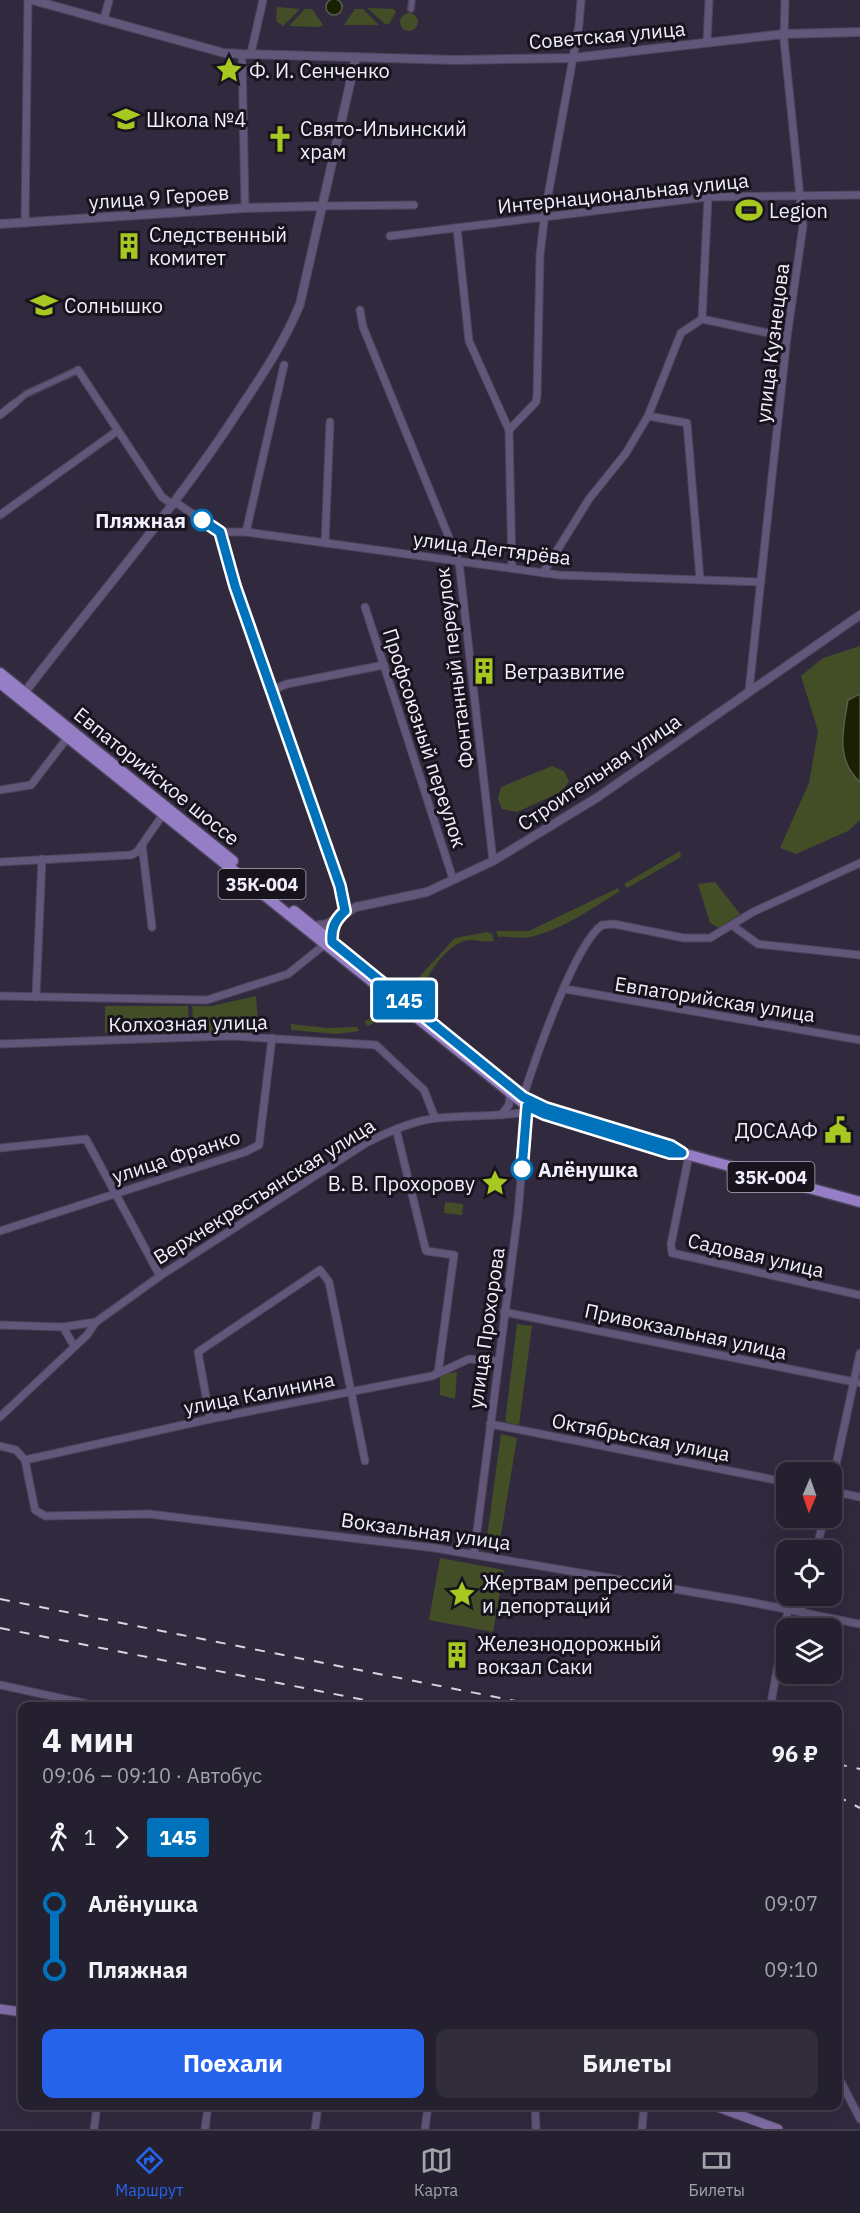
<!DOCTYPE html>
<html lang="ru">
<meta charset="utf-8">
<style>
body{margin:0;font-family:"IBM Plex Sans",sans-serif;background:#312d3b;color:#f1f3f6;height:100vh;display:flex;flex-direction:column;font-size:22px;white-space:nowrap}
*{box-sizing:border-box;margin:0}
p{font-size:20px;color:#a3a3aa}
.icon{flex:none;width:33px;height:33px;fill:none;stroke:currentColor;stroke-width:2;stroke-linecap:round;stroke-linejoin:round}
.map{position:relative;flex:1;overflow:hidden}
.details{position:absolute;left:18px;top:1702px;width:824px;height:408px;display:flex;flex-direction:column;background:#25202f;border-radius:12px;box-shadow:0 6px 24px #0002,0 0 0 2px #423e4b}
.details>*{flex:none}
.badge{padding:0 12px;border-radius:4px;font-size:21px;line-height:39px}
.needle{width:39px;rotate:182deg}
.tools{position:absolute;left:776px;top:1462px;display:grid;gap:12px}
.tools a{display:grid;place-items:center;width:66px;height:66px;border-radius:12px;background:#25202f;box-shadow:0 6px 24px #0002,0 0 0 2px #423e4b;font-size:30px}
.map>.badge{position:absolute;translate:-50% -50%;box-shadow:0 0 0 3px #fff}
.legs{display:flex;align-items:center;gap:9px;height:66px;padding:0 24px;font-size:20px}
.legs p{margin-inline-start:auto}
.overview{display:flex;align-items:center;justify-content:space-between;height:102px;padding:0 24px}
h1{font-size:33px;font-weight:700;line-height:45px}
.cta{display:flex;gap:12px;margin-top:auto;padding:12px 24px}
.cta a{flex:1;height:69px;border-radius:12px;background:#2563eb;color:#fff;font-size:24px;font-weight:700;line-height:69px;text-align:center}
.cta a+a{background:#312d3b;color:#f1f3f6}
ul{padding:0 24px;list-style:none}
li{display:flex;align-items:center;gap:21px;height:66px;font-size:22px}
li i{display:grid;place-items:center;width:9px;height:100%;margin:0 8px;background:currentColor}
li i::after{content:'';width:15px;height:15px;margin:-8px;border:4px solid;border-radius:50%;background:#25202f}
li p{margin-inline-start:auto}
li:first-child i{background:linear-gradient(#0000 50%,currentColor 0)}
li:last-child i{background:linear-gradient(currentColor 50%,#0000 0)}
.tabs{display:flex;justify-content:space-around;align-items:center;height:84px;border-top:2px solid #423e4b;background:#25202f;font-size:16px;color:#a3a3aa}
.tabs a{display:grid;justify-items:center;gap:3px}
.tabs .selected{color:#2563eb}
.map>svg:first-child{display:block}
.green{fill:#434e27}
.water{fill:#192101;stroke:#5a5e4d;stroke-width:1.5}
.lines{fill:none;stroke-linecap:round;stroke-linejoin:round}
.pedestrian-casing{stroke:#4c455a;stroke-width:8}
.minor-casing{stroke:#4c455a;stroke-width:9}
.tertiary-casing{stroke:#4c455a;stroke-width:10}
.secondary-casing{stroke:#4c455a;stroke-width:11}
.primary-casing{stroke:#4c455a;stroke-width:13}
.pedestrian{stroke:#62577a;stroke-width:5}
.minor{stroke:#62577a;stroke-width:7}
.tertiary{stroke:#62577a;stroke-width:8}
.secondary{stroke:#806da5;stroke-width:9}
.primary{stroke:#967ec6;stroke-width:10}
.rail{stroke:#d9d3e3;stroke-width:2;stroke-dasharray:10 10;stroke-linecap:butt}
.line-1-casing{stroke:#fff;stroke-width:14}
.line-1{stroke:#0072bc;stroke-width:9}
.stop-1-dot{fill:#fff;stroke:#0072bc;stroke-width:3}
.labels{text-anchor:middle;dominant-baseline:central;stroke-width:6;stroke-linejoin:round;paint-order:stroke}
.shield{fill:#17141e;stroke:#b1adba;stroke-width:1.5}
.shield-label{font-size:18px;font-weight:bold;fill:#f3eefd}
.street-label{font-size:20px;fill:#f3eefd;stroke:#17141e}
.poi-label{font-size:20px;fill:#f3eefd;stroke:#17141e;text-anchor:start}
.stop-label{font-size:20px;font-weight:bold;fill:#f3eefd;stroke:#17141e;text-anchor:end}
</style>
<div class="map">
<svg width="860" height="2129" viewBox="0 0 860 2129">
<rect width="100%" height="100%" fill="#312a3f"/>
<g class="green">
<path d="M 277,7 L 300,9 L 283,26 L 276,21 Z"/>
<path d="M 367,8 L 394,9 L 396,12 L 389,24 L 385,24 Z"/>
<path d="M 305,9 L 312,9 L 323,25 L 319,27 L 289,26 Z"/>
<path d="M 355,9 L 363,9 L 379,25 L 344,25 Z"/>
<circle cx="409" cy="22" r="9"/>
<path d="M 860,646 L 860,694 L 848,700 L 860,782 L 860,820 L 848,831 L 796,854 L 780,848 L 809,783 L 818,731 L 801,676 L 823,658 Z"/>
<path d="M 552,766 L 564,771 L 569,781 L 563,791 L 517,812 L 502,809 L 498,799 L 501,787 Z"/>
<path d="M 680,851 L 681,857 L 627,888 L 624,884 Z"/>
<path d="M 715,882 L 740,914 L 719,928 L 710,923 L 698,884 Z"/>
<path d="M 618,888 L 620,891 C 593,908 563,929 531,937 C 521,939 509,936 498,937 L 496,931 L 529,931 Z"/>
<path d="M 487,932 L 492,934 L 494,941 C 485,943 478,940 470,940 C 451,941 431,968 425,984 L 431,984 L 430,992 L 422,1000 L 407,990 L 455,938 Z"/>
<path d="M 256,996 L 259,1034 L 194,1033 L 192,1006 L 212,1006 Z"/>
<path d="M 105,1006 L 188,1006 L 190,1033 L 105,1033 Z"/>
<path d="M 387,1009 L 392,1013 L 368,1026 L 364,1022 Z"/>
<path d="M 291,1024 L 327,1028 L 357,1027 L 359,1031 L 337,1034 L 291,1030 Z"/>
<path d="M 445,1202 L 463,1204 L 462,1215 L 444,1213 Z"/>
<path d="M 517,1324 L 532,1326 L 519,1425 L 505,1422 Z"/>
<path d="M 457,1372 L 455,1399 L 440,1395 L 440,1375 Z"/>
<path d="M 501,1434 L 517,1438 L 499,1547 L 486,1544 Z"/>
<path d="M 440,1558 L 504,1570 L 493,1632 L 429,1620 Z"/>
</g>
<g class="water">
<circle cx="334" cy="7" r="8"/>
<path d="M 860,694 L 860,782 C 835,760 843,729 848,700 Z"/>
</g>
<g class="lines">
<defs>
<g id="pedestrian">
<path d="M 411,9 L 412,0"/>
<path d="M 15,403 L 26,394 L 78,370"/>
</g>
<g id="minor">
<path d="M 104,19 L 109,0"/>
<path d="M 707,43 L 709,0"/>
<path d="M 251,53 L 263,0"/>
<path d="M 242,54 L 245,208"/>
<path d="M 321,206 L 414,205"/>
<path d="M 25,223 L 28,0"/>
<path d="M 457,228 L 469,341 L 509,430 L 512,568"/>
<path d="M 390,236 L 708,197 L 860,195"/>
<path d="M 360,310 L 363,327 L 459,562 L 493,861"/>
<path d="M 702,319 L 708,197"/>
<path d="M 702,319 L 787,337"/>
<path d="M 78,370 L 162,497 L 173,505"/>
<path d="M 0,415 L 15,403"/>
<path d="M 648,416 L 687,423 L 700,579"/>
<path d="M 509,430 L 536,402 L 537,396 L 540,255 L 545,212 L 579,25 L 581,0"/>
<path d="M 175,502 L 220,532 L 235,587 L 329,851 L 346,911"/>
<path d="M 0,515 L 117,431"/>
<path d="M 220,532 L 246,532 L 559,575 L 761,582"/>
<path d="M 246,532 L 284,365"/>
<path d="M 325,543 L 330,422"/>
<path d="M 543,573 L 589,499 L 626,453 L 648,416 L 681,333 L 702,319"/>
<path d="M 365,607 L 453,879"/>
<path d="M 270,691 L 287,684 L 384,665"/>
<path d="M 749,691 L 787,337 L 803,226 L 784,40 L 785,0"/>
<path d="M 0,790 L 31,785 L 68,737"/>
<path d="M 142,845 L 152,927"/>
<path d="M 0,862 L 131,855 L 137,852 L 164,813"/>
<path d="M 733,926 L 758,944 L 860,955"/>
<path d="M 565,989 L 860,1040"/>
<path d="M 0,996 L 207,1000 L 288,974 L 324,945"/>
<path d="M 36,997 L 42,859"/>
<path d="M 0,1044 L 230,1036 L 376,1045 L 424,1090 L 435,1118"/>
<path d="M 523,1097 C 535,1060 574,945 602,925 L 614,924 L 684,938 L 710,938 L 753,912 L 860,863"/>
<path d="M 501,1115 L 509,1105 L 510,1093"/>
<path d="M 396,1129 L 426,1251 L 454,1255 L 438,1373"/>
<path d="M 0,1148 L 86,1139 L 160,1276"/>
<path d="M 689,1155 L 671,1244 L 672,1253 L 860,1295"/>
<path d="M 0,1231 L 245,1152 L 259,1145 L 272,1038"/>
<path d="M 504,1312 L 860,1383"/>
<path d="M 0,1325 L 63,1327 L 96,1322 L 160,1276 L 366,1143 C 388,1132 412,1121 437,1118 C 467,1115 497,1117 526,1112"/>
<path d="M 63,1327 L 74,1346"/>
<path d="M 0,1417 L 87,1335 L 96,1322"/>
<path d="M 210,1419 L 198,1352 L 320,1270 L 329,1282 L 365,1461"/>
<path d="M 490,1424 L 786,1482"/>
<path d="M 0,1446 L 16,1450 L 25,1460 L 35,1510 L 45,1516 L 149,1514 L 435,1548 L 750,1602 L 860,1624"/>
<path d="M 25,1460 L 210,1419 L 432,1376 L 469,1359 L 498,1361"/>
<path d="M 831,1488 L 860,1353"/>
<path d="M 831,1491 L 860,1497"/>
<path d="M 816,1551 L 824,1518"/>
<path d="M 474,1554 L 518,1213 L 527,1108"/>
<path d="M 801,1612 L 805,1596"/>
<path d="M 0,1685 L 101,1707"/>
<path d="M 771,1703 L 788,1610"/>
<path d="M 837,2074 L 860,2119"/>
<path d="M 535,2106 L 536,2129"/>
<path d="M 94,2129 L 97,2106"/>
<path d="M 205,2129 L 208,2106"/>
<path d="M 315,2129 L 318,2106"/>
<path d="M 425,2129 L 428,2106"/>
<path d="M 642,2129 L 644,2106"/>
</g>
<g id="tertiary">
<path d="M 32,0 L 224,53 L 242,54 L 455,60 L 572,58 L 784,34 L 860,32"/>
<path d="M 0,224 L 245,208 L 321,206"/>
<path d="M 25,692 C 97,597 176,508 241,407 C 263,374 285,341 300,304 L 356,57"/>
<path d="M 314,926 L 327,924 L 356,907 L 427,892 L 493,861 L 598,797 L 860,615"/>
<path d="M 332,942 L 331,933 L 337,918"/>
</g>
<g id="secondary">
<path d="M 0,2009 L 22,2012"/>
<path d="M 715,2106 L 778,2129"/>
</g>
<g id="primary">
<path d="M 0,673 L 233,861"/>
<path d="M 0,683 L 527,1106 L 544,1114 L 670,1153 L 682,1153 L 860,1202"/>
<path d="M 294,911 L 342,950"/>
<path d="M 644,1137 L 671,1146 L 682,1153"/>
</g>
</defs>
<use href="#pedestrian" class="pedestrian-casing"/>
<use href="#minor" class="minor-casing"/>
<use href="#tertiary" class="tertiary-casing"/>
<use href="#secondary" class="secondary-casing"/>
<use href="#primary" class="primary-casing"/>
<use href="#pedestrian" class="pedestrian"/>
<use href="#minor" class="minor"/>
<use href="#tertiary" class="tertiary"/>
<use href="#secondary" class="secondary"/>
<use href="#primary" class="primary"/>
<g class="rail">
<path d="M 0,1599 L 546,1707"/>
<path d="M 0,1628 L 400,1707"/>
<path d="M 837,1764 L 860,1769"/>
<path d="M 837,1796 L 860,1808"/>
</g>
</g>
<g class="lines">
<defs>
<path id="line-1" d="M 202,520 L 220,532 L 235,586 L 340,886 L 345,911 C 335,920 331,928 332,942 L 523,1097 L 546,1108 L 671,1146 L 682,1153 L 670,1153 L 544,1114 L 527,1106 L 522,1169"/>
</defs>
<use href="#line-1" class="line-1-casing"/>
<use href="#line-1" class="line-1"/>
</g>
<defs>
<symbol id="sight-bare" viewBox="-9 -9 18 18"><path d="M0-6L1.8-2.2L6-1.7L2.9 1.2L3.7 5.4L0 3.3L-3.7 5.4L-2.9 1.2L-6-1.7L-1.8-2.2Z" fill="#a6c821" stroke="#17141e" stroke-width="2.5" paint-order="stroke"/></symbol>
<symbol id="school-bare" viewBox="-9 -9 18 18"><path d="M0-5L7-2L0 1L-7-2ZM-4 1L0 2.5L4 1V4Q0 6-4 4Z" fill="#a6c821" stroke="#17141e" stroke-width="2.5" paint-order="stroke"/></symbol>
<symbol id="church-bare" viewBox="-9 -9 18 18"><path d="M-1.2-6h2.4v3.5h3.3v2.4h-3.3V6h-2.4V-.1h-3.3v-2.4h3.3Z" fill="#a6c821" stroke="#17141e" stroke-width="2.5" paint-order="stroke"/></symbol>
<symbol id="stadium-bare" viewBox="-9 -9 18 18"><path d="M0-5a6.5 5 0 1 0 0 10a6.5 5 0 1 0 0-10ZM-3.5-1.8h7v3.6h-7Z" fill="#a6c821" stroke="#17141e" stroke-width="2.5" paint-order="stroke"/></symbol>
<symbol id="building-bare" viewBox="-9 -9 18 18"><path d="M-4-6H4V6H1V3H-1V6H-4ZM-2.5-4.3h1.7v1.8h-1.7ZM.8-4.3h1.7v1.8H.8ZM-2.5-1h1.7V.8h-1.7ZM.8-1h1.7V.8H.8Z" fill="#a6c821" stroke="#17141e" stroke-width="2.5" paint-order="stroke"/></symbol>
<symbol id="civic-bare" viewBox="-9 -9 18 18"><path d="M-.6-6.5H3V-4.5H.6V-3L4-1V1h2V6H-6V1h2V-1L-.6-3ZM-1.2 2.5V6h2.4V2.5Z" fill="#a6c821" stroke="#17141e" stroke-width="2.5" paint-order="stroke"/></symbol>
</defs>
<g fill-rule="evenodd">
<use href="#sight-bare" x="210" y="51" width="38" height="38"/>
<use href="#school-bare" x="107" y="100" width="38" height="38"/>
<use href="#church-bare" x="261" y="120" width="38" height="38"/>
<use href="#stadium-bare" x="730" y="191" width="38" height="38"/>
<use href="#building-bare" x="110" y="227" width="38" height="38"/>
<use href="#school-bare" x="25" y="286" width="38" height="38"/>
<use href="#building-bare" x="465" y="652" width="38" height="38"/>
<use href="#civic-bare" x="819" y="1111" width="38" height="38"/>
<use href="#sight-bare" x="476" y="1164" width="38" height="38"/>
<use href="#sight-bare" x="443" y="1575" width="38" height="38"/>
<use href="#building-bare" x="438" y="1636" width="38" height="38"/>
</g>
<g class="stop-1-dot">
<circle cx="202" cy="520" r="10"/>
<circle cx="522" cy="1169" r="10"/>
</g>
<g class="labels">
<g class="shield">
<rect x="218.5" y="869" width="87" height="30" rx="4.5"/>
<rect x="727.5" y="1162" width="87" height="30" rx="4.5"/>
</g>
<g class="shield-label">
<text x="262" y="884">35К-004</text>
<text x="771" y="1177">35К-004</text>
</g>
<g class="street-label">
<text transform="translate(607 35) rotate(-5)">Советская улица</text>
<text transform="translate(623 193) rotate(-6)">Интернациональная улица</text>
<text transform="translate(159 197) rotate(-4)">улица 9 Героев</text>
<text transform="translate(772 343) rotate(-83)">улица Кузнецова</text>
<text transform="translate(492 548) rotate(7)">улица Дегтярёва</text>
<text transform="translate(454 668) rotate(-97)">Фонтанный переулок</text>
<text transform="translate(425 738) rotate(72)">Профсоюзный переулок</text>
<text transform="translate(599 772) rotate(-34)">Строительная улица</text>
<text transform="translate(157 776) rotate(39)">Евпаторийское шоссе</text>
<text transform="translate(715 999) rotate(9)">Евпаторийская улица</text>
<text transform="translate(188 1023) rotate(-1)">Колхозная улица</text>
<text transform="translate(176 1156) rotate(-18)">улица Франко</text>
<text transform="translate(264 1191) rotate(-32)">Верхнекрестьянская улица</text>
<text transform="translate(756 1255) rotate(13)">Садовая улица</text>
<text transform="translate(486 1328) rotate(-82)">улица Прохорова</text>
<text transform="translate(686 1331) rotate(12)">Привокзальная улица</text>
<text transform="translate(259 1393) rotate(-11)">улица Калинина</text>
<text transform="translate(641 1437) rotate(11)">Октябрьская улица</text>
<text transform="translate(426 1531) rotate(8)">Вокзальная улица</text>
</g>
<g class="poi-label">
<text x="249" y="70">Ф. И. Сенченко</text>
<text x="146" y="119">Школа №4</text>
<text x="300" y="128">Свято-Ильинский<tspan x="300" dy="23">храм</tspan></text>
<text x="769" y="210">Legion</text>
<text x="149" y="234">Следственный<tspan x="149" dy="23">комитет</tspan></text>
<text x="64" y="305">Солнышко</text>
<text x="504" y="671">Ветразвитие</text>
<text x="818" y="1130" text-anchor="end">ДОСААФ</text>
<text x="475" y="1183" text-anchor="end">В. В. Прохорову</text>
<text x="482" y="1582">Жертвам репрессий<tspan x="482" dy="23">и депортаций</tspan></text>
<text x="477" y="1643">Железнодорожный<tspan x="477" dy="23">вокзал Саки</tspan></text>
</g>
<g class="stop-label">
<text x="186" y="520">Пляжная</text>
<text x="538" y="1169" text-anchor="start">Алёнушка</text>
</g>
</g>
</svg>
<div class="tools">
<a><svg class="needle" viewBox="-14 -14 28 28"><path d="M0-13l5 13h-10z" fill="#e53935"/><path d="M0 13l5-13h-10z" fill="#a3a3aa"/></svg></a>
<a><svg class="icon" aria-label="locate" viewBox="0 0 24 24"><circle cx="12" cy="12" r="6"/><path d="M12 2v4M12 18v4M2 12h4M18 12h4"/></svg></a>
<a><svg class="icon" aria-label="layers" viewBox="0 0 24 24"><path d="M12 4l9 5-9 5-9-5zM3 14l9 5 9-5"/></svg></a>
</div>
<b class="badge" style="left:404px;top:1000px;background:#0072bc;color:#fff">145</b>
<section class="details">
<div class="overview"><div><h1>4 мин</h1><p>09:06 – 09:10 · Автобус</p></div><b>96 ₽</b></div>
<div class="legs"><svg class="icon" aria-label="walk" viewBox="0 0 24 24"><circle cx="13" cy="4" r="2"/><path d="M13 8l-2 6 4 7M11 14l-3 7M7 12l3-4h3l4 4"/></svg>1<svg class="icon" aria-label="forward" viewBox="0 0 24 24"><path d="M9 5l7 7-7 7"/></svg><b class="badge" style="background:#0072bc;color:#fff">145</b></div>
<ul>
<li><i style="color:#0072bc"></i><b>Алёнушка</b><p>09:07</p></li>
<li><i style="color:#0072bc"></i><b>Пляжная</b><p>09:10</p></li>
</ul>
<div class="cta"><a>Поехали</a><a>Билеты</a></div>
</section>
</div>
<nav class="tabs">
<a class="selected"><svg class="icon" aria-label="directions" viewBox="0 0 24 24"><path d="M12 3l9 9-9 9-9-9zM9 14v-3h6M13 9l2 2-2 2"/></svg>Маршрут</a>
<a><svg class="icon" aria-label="map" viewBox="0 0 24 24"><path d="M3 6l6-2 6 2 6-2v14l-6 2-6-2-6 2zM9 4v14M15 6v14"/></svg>Карта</a>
<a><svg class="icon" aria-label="tickets" viewBox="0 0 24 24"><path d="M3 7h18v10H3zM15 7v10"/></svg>Билеты</a>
</nav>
